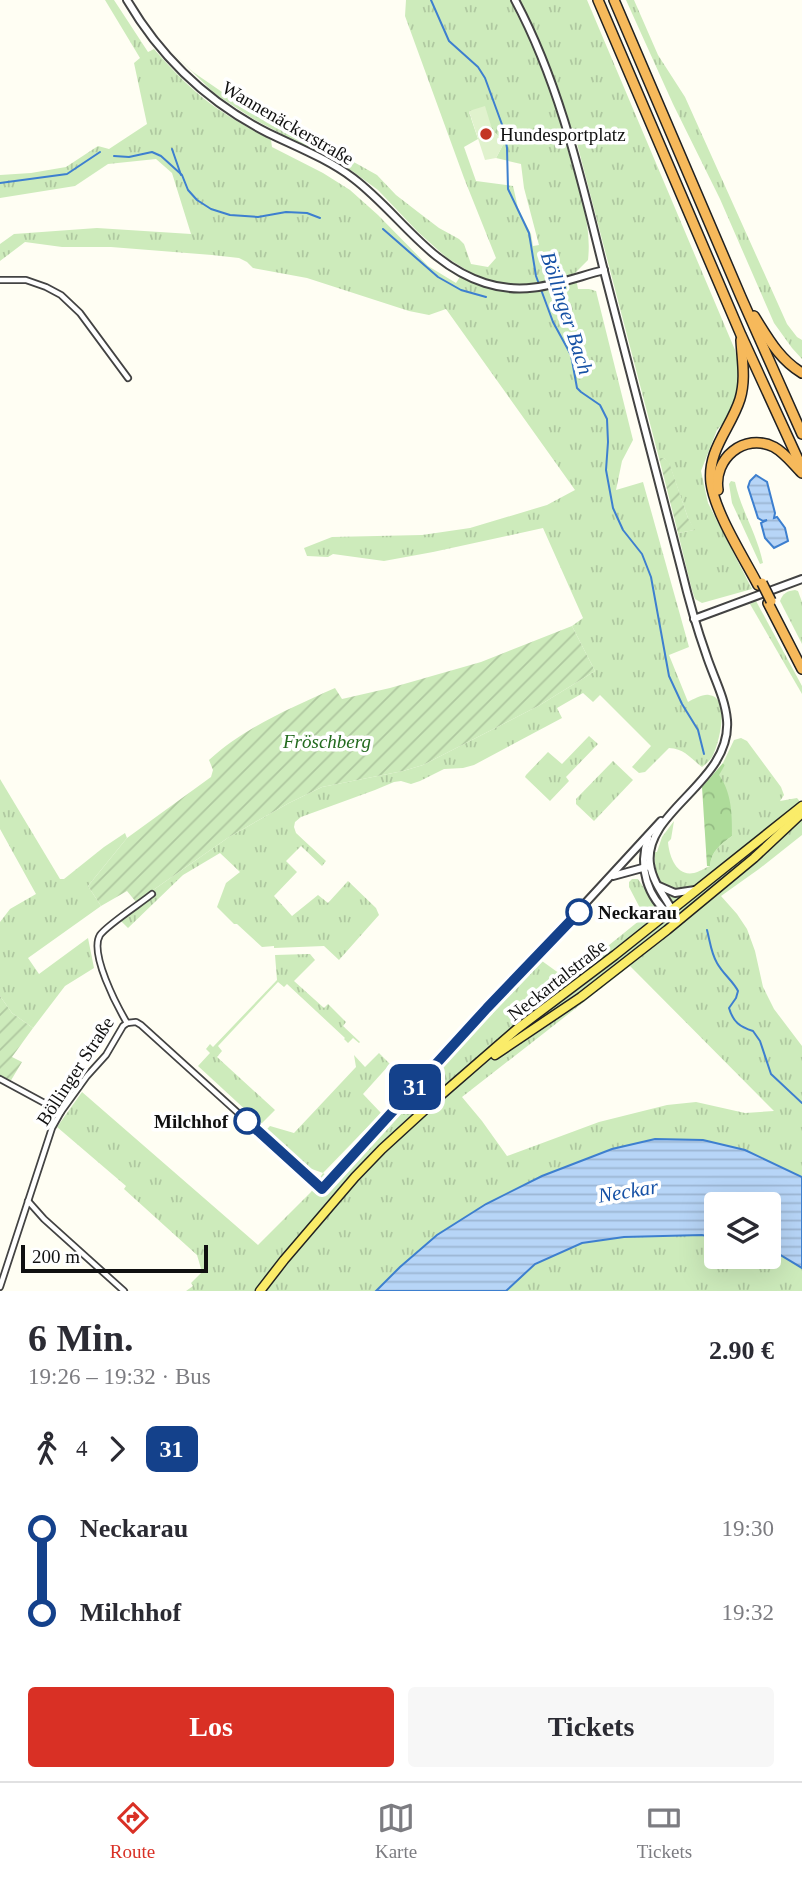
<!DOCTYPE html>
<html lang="de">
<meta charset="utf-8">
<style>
body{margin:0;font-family:"Times New Roman",serif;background:#f7f7f7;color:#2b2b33;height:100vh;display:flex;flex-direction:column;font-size:26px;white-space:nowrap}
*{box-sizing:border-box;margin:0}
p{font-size:23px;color:#7c7c81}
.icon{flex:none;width:38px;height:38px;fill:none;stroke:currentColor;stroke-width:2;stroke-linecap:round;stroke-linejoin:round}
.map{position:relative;height:1291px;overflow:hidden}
.details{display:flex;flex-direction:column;background:#fff;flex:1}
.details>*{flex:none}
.badge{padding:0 14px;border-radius:10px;font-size:24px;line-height:46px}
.buttons{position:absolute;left:704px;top:1192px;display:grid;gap:14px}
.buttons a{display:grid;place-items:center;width:77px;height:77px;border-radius:7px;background:#fff;box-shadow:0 7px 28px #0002;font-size:35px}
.scale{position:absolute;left:21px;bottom:18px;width:187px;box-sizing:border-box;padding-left:7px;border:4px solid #101010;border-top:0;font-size:19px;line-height:24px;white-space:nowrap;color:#101010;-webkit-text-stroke:5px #fff;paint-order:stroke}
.map>.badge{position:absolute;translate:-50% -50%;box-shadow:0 0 0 4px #fff}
.legs{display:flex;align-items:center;gap:10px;height:77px;padding:0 28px;font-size:23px}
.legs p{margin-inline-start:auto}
.headline{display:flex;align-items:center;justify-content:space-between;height:119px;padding:0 28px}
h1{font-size:38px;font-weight:600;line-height:52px}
.button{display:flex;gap:14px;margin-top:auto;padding:14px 28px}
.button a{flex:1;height:80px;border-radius:7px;background:#d93025;color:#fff;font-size:28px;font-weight:600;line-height:80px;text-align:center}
.button a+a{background:#f7f7f7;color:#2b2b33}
ul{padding:0 28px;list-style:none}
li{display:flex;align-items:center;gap:24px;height:84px;font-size:26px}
li i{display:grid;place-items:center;width:10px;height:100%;margin:0 9px;background:currentColor}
li i::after{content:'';width:18px;height:18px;margin:-9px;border:5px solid;border-radius:50%;background:#fff}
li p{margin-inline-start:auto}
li:first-child i{background:linear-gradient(#0000 50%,currentColor 0)}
li:last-child i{background:linear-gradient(currentColor 50%,#0000 0)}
.menu{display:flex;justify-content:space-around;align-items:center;height:98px;border-top:2px solid #e1e1e2;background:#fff;font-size:19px;color:#7c7c81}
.menu a{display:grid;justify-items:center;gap:4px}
.menu .active{color:#d93025}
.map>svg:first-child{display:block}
.grass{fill:url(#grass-tufts);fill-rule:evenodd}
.forest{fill:url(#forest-crowns)}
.garden{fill:url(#garden-furrows)}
.pitch{fill:#e0f2cd}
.water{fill:url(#water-rules);stroke:#3d7fcf;stroke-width:2}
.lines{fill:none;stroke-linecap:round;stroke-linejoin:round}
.stream{stroke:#3d7fcf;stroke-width:2}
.minor-casing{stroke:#434343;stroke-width:8}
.tertiary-casing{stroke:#434343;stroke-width:10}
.primary-casing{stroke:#212121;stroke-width:11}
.motorway-casing{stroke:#212121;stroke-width:12}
.minor{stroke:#fff;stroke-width:4.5}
.tertiary{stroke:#fff;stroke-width:6}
.primary{stroke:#faec69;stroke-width:8}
.motorway{stroke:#f6b95b;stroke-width:9}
.motorway-bridge-casing{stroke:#212121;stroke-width:12;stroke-linecap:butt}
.motorway-bridge{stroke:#f6b95b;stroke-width:9}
.line-1-casing{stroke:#fff;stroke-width:16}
.line-1{stroke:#14418b;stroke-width:10}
.poi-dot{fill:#c33625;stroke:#fff;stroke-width:2.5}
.stop-1-dot{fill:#fff;stroke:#14418b;stroke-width:3.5}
.labels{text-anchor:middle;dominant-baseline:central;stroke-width:7;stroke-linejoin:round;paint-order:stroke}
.street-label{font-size:19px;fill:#101010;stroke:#fff}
.poi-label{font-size:19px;fill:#101010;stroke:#fff;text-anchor:start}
.park-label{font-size:19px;font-style:italic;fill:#226a1e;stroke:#fff}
.stop-label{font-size:19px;font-weight:bold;fill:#101010;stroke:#fff;text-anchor:start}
.water-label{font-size:21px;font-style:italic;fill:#1651a5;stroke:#fff}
</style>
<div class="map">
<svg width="802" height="1291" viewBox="0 0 802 1291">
<defs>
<pattern id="grass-tufts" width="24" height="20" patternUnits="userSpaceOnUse" patternTransform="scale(1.75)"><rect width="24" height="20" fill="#cdebbb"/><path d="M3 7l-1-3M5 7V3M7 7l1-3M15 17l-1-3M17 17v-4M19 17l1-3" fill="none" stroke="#afc8a0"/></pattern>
<pattern id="forest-crowns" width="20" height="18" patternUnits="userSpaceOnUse" patternTransform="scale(1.75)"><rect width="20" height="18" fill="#aedc9a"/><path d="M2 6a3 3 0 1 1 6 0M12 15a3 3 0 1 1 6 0" fill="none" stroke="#95bc84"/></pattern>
<pattern id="garden-furrows" width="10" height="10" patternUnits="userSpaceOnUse" patternTransform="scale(1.75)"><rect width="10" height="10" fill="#cdebbb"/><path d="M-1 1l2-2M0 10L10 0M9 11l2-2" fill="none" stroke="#afc8a0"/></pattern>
<pattern id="water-rules" width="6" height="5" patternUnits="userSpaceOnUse" patternTransform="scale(1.75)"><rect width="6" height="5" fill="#b7d5f7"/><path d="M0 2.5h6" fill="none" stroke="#9cb6d3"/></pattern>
</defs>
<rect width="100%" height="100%" fill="#fffef3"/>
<g class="grass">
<path d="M 105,0 L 114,0 L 148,52 L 154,49 C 167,64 181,79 196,92 C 219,112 245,126 271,140 L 272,147 L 323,173 L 350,190 L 378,215 L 428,266 L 456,283 L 465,269 L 447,258 L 418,232 L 378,190 L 352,171 L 255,120 L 215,94 L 171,51 L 193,72 L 238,103 L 274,122 L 309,137 L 377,175 L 396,195 L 418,212 L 439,228 L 459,239 L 464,244 L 471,264 L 488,267 L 496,258 L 464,178 L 405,16 L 406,0 L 587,0 L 735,350 L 739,366 L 739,382 L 736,400 L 726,420 L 717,430 L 701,471 L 708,503 L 752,589 L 702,603 L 695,599 L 692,590 L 678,533 L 694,530 L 688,518 L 669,463 L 664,458 L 659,458 L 573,128 L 563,130 C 572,172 593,216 588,260 L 575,273 L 578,289 L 589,289 L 596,291 L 633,440 L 622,461 L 616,490 L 643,482 L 689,647 L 669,655 L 688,702 C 694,699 703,694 709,695 C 731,697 719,743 713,755 C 711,760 706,764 702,767 C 690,758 685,749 669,748 L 645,772 L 639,773 L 632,767 L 651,746 L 600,695 L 593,702 L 583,693 L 557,708 L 562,718 L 474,765 L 463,768 L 444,769 L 420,781 L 411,784 L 401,781 L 394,782 L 375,790 L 301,817 L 295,822 L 294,827 L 296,833 L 326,861 L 322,866 L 301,846 L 286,861 L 297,872 L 274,896 L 292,916 L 318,895 L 328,903 L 348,881 L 376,908 L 379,915 L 339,960 L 324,946 L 274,948 L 274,946 L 262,947 L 237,924 L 234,924 L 217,907 L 226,883 L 240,872 L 220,853 L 183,875 L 128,928 L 116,916 L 229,837 L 289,803 L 322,787 L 403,771 L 423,765 L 540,705 L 595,671 L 572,626 L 583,618 L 543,528 L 433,552 L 384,561 L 333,554 L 328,557 L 307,556 L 304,548 L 332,537 L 422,535 L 470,528 L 547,505 L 575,490 L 446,309 L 429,315 L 409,311 L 307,278 L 253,268 L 247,262 L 239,258 L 212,255 L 111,247 L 62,247 L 25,242 L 0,261 L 0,244 L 14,234 L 97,228 L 191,234 L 172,173 L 156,159 L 108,164 L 75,186 L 0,198 L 0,175 L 31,173 L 66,167 L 98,146 L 109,149 L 147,124 L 134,63 L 140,58 ZM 469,112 L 492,129 L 504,143 L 496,158 L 521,164 L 524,188 L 539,245 L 533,246 L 531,234 L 518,208 L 513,186 L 476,181 L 464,147 L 478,139 Z"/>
<path d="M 626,0 L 634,0 L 658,55 L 685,97 L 787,324 L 797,337 L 802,340 L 802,359 L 792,348 L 774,323 L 720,199 L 673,104 Z"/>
<path d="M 731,481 L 735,482 C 741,510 757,534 763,563 L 760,564 L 732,503 L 729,484 Z"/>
<path d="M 795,590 L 798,591 L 802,602 L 802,644 L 780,601 C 783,593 787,591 795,590 Z"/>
<path d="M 756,601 L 802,686 L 802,694 L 750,604 Z"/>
<path d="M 589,736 L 598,744 L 566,777 L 569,781 L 550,801 L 525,777 L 526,775 L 548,752 L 562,764 Z"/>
<path d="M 741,738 L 747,741 L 781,787 L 784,795 L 780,801 L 797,798 L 802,804 L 802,835 L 759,869 L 721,896 L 737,914 L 747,929 L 755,951 L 763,987 L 774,1009 L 802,1046 L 802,1177 L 745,1150 L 703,1140 L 655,1139 L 612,1149 L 542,1176 L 486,1204 L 437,1235 L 400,1267 L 376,1291 L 186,1291 L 193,1286 L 191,1283 L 202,1272 L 197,1255 L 124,1189 L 126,1186 L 57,1127 L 82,1092 L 258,1245 L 311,1192 L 323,1173 L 309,1168 L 267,1129 L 270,1126 L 294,1133 L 356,1067 L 354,1055 L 365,1067 L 379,1053 L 390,1064 L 363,1094 L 381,1113 L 323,1173 L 336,1182 L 421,1089 L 542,961 L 567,979 L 645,916 L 645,912 L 641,910 L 629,887 L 629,882 L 632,879 L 638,879 L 656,906 L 667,897 L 656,873 L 654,852 L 657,852 L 662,837 L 674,821 L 671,839 L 668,842 C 669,855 676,877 694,873 C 699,872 705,868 710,866 C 711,851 721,844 732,836 L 718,775 L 725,765 L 723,763 L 734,740 ZM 630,966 L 774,1111 L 745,1113 L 696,1102 L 667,1105 L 599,1122 L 507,1156 L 482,1121 L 462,1097 Z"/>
<path d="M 613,761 L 633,780 L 594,821 L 576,804 L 576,799 Z"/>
<path d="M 0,779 L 60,879 L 64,879 L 104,847 L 125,833 L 127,838 L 88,886 L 101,906 L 28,958 L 39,974 L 88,938 L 94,968 L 65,986 L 33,1028 L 12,1013 L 0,996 L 0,922 L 10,909 L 36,894 L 0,829 Z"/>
<path d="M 308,954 L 310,954 L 315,960 L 294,981 L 324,1008 L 328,1004 L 346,1022 L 343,1026 L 360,1042 L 359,1043 L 353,1038 L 348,1043 L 344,1039 L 345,1038 L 287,984 L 284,987 L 278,982 L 218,1046 L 222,1051 L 217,1057 L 275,1110 L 261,1124 L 198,1066 L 210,1053 L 206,1049 L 210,1044 L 213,1047 L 277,980 L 275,955 Z"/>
<path d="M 702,1235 L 716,1238 L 716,1256 L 768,1256 L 768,1251 L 777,1253 L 802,1268 L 802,1291 L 506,1291 L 535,1264 L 582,1243 L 624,1237 Z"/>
</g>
<path class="forest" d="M 723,763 L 725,765 L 719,775 C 732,793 732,815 732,836 C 721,844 711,851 710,866 L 707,866 L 702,787 Z"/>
<g class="garden">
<path d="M 659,458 L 664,458 L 669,462 L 688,518 L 695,530 L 678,533 Z"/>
<path d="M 572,626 L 595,671 L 540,705 L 423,765 L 403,771 L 322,787 L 289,803 L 229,837 L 136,902 L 127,891 L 101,906 L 88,886 L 127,838 L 211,777 L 213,770 L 209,760 C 245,727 291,708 335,688 L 342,699 L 390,688 L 481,662 Z"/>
<path d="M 0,996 L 12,1013 L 33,1028 L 12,1057 L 22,1062 L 10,1082 L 0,1077 Z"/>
</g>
<path class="pitch" d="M 485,106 L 492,129 L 504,143 L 496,158 L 485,160 L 469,111 Z"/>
<g class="water">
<path d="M 756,475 L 767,482 L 775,513 L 774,518 L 777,517 L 785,528 L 788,541 L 774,548 L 765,538 L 761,523 L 767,520 L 763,521 L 758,518 L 748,487 L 750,481 Z"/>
<path d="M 655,1139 L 703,1140 L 745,1150 L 802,1177 L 802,1268 L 777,1253 L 768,1251 L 768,1204 L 716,1204 L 716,1238 L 702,1235 L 624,1237 L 582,1243 L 535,1264 L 506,1291 L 376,1291 L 400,1267 L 437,1235 L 486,1204 L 542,1176 L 612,1149 Z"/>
</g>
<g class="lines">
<g class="stream">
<path d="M 431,0 L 449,41 L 478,67 L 485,78 L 504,130 L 507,148 L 508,189 L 529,233 L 536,276 L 553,322 L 571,355 L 577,388 L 581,392 L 600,405 L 607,419 L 608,442 L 606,470 L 613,508 L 623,530 L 642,554 L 651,577 L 669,676 L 682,704 L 698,730 L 704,754"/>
<path d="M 172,149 L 181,175"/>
<path d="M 114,156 L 129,157 L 152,152 L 161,156 L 182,175 L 188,190 L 197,200 L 211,209 L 230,215 L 258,217 L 286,212 L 307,213 L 320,218"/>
<path d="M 0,183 L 67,174 L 100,152"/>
<path d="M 383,229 L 438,277 L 461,290 L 486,297"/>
<path d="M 707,930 C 710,941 711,953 717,963 C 723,974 733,981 738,991 L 736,998 L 729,1008 C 733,1022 740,1027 753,1031 L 760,1041 L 771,1074 L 802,1103"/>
</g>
<defs>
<g id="minor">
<path d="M 0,280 L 26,280 L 46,287 L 61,295 L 80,313 L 128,378"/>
<path d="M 127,1023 L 136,1022 L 141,1025 L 322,1189"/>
<path d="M 127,1023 C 117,1006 89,953 100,935 C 107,925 141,903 152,894"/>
<path d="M 0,1079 L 61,1112"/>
<path d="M 28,1201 L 44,1219 L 124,1291"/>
<path d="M 0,1287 L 52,1128 L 61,1112 L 87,1076 L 106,1055 L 123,1026 L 127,1023"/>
</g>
<g id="tertiary">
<path d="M 127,0 C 161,58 209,103 268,133 C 297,147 328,159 353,178 C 398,212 428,265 485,283 C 528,297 562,281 604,270"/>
<path d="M 515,0 C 560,84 581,179 604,271 C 629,370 656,469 681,568 C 688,597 696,626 706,654 C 713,676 725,697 727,720 C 732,782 643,811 650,864 C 653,886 670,902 678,921"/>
<path d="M 694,619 L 802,579"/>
<path d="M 648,838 C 638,867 647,897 671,916"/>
<path d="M 613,876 L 646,867"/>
<path d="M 659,886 L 675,893 L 695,890"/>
<path d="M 322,1189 L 661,821"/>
</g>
<g id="primary">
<path d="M 495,1055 L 581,997 L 667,930 L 754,858 L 802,813"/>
<path d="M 260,1291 L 284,1260 L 355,1177 L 382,1149 L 441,1095 L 517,1029 L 615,955 L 802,806"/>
</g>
<g id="motorway">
<path d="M 598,0 L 741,335 L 802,468"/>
<path d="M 614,0 L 741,297 L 802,434"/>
<path d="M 754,316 C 768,338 779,359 802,373"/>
<path d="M 741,340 C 742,360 746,379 740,399 C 731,428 707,450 711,483 C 715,513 744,558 758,585"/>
<path d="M 718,490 C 713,459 744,432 774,447 C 785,453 793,464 802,473"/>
<path d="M 768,603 L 802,669"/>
</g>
</defs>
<use href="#minor" class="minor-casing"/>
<use href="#tertiary" class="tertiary-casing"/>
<use href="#primary" class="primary-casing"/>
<use href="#motorway" class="motorway-casing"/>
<use href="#minor" class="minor"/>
<use href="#tertiary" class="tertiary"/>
<use href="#primary" class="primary"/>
<use href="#motorway" class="motorway"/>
<defs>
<path id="motorway-bridge" d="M 762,583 L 771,601"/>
</defs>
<use href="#motorway-bridge" class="motorway-bridge-casing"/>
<use href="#motorway-bridge" class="motorway-bridge"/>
</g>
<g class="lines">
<defs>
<path id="line-1" d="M 247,1121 L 322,1189 L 487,1008 L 579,912"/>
</defs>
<use href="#line-1" class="line-1-casing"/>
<use href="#line-1" class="line-1"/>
</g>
<circle class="poi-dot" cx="486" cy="134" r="7"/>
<g class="stop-1-dot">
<circle cx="579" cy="912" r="12"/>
<circle cx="247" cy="1121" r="12"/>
</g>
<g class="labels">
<g class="street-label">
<text transform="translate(288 123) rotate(30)">Wannenäckerstraße</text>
<text transform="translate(557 980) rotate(-38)">Neckartalstraße</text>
<text transform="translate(75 1071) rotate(-57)">Böllinger Straße</text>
</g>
<g class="poi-label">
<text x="500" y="134">Hundesportplatz</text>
</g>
<g class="park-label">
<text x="327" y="741">Fröschberg</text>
</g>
<g class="stop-label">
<text x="598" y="912">Neckarau</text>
<text x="228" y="1121" text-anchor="end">Milchhof</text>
</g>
<g class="water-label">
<text transform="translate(567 313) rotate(72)">Böllinger Bach</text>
<text transform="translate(628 1191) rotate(-9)">Neckar</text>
</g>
</g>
</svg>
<div class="buttons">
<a><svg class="icon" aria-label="layers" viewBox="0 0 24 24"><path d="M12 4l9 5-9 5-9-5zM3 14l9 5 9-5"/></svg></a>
</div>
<div class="scale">200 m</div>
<b class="badge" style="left:415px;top:1087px;background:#14418b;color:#fff">31</b>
</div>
<section class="details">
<div class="headline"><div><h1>6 Min.</h1><p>19:26 – 19:32 · Bus</p></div><b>2.90 €</b></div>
<div class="legs"><svg class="icon" aria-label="walk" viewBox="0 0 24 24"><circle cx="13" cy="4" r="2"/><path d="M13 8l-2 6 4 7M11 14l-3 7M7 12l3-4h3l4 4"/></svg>4<svg class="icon" aria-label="forward" viewBox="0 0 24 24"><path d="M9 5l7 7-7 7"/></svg><b class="badge" style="background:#14418b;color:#fff">31</b></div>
<ul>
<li><i style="color:#14418b"></i><b>Neckarau</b><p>19:30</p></li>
<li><i style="color:#14418b"></i><b>Milchhof</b><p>19:32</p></li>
</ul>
<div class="button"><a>Los</a><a>Tickets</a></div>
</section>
<nav class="menu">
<a class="active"><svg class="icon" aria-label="directions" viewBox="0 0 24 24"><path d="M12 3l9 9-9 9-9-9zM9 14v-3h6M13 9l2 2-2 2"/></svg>Route</a>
<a><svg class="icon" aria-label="map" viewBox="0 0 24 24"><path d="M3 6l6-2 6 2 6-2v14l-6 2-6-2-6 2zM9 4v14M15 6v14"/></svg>Karte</a>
<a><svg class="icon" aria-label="tickets" viewBox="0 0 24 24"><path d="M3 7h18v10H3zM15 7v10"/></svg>Tickets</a>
</nav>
